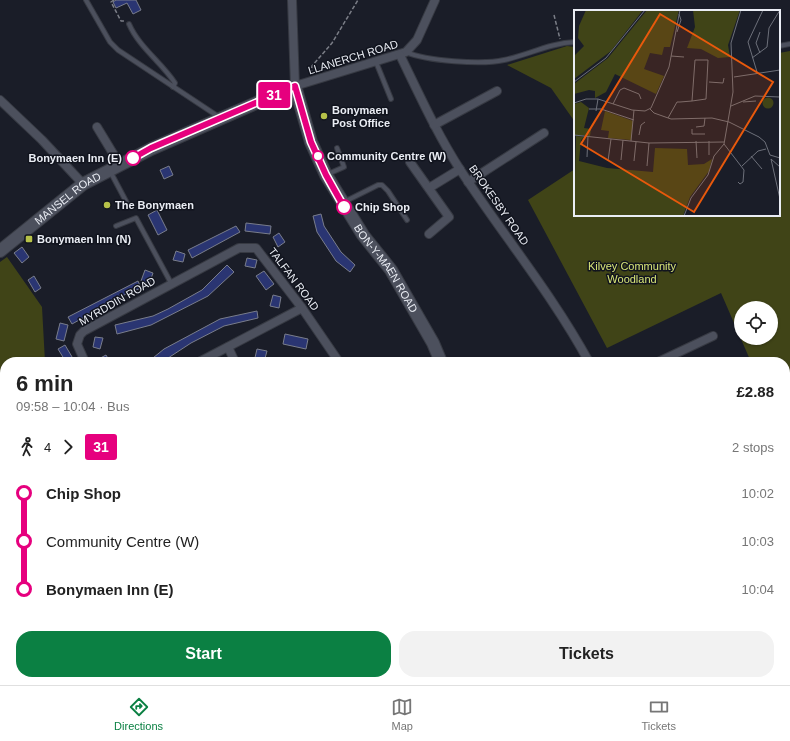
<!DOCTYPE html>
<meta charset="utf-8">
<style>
body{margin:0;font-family:Arial,sans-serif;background:#f2f2f2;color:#222;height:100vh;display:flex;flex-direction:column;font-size:15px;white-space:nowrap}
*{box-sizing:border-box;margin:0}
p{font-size:13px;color:#767676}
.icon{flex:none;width:22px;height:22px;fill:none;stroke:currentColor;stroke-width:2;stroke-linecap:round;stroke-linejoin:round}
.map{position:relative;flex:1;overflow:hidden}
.sheet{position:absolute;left:0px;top:357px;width:790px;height:328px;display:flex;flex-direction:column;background:#fff;border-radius:16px 16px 0 0;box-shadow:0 1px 3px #0004}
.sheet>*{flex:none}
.badge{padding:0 8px;border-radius:3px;font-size:14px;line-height:26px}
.tools{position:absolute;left:734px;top:301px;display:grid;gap:8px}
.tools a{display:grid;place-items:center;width:44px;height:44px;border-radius:50%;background:#fff;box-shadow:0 1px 3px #0004;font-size:20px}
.map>.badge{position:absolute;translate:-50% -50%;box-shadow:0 0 0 2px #fff}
.legs{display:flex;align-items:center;gap:6px;height:44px;padding:0 16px;font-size:13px}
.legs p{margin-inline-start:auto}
.summary{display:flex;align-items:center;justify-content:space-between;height:68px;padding:0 16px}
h1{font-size:22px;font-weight:800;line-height:30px}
.primary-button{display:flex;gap:8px;margin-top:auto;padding:8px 16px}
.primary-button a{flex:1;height:46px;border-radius:16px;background:#0b8043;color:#fff;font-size:16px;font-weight:800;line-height:46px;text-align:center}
.primary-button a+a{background:#f2f2f2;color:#222}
ul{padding:0 16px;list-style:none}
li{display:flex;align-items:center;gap:14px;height:48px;font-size:15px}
li i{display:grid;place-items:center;width:6px;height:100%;margin:0 5px;background:currentColor}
li i::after{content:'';width:10px;height:10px;margin:-5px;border:3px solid;border-radius:50%;background:#fff}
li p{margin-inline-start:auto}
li:first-child i{background:linear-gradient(#0000 50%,currentColor 0)}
li:last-child i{background:linear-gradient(currentColor 50%,#0000 0)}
.menu{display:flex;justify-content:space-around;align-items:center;height:56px;border-top:1px solid #e0e0e0;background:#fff;font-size:11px;color:#767676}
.menu a{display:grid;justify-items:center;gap:2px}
.menu .selected{color:#0b8043}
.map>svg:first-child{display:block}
.built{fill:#212536}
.green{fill:#404417;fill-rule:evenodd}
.building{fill:#2a3572;stroke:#797d8b}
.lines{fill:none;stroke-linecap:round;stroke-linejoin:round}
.lane-casing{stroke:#373a43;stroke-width:6}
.street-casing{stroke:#373a43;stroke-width:10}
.secondary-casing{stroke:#373a43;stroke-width:14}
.path{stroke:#7b7e87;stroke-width:1.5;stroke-dasharray:4 2;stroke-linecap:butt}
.lane{stroke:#4c505d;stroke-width:4}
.street{stroke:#4c505d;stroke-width:8}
.secondary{stroke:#4c505d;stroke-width:12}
.line-1-casing{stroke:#fff;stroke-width:9}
.line-1{stroke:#e6007e;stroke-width:6}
.poi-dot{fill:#b6c149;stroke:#11141e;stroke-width:1.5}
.stop-1-dot{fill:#fff;stroke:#e6007e;stroke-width:2}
.labels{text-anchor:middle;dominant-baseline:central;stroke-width:3;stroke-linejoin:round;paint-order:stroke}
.street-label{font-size:11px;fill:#eaedf4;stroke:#11141e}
.poi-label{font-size:11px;font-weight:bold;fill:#eaedf4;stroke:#11141e;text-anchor:start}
.stop-label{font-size:11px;font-weight:bold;fill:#eaedf4;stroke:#11141e;text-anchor:start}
.park-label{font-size:11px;fill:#d9e678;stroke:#11141e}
.inset-road{fill:none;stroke:#6d707a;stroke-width:1}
.view{fill:#e8590c;fill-opacity:0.15;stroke:#e8590c;stroke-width:2}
.inset-edge{fill:none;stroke:#eaedf4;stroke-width:2}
</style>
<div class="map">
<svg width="790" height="685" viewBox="0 0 790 685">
<rect width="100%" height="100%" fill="#1a1d28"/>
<path class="built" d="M 581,680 L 695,680 L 697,685 L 583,685 Z"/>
<g class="green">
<path d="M 567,46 L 575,47 L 575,122 L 551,88 L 507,65 Z"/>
<path d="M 790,51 L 790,444 L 785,434 L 785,362 L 751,362 L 721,293 L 607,348 L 528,200 L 575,169 L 575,215 L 779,215 L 779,53 ZM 741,308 L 771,308 L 771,338 L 741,338 Z"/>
<path d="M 7,257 L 42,307 L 45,362 L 5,362 L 5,486 L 0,487 L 0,262 Z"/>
<path d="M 5,590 L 5,680 L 383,680 L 383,685 L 0,685 L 0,592 Z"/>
<path d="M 699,680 L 736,680 L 738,685 L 697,685 L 695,682 Z"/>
</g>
<g class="building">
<path d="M 116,0 L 136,0 L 141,10 L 133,14 L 127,3 L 116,8 L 113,2 Z"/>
<path d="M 169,166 L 173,175 L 164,179 L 160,170 Z"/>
<path d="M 157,210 L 167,230 L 158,235 L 148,215 Z"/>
<path d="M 321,214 L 324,226 L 341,252 L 355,265 L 350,272 L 336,261 L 317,232 L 313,216 Z"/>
<path d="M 246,223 L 271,226 L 270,234 L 245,231 Z"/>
<path d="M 236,226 L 240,232 L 192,258 L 188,250 Z"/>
<path d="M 279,233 L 285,242 L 278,247 L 273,237 Z"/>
<path d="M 22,247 L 29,257 L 22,263 L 14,253 Z"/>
<path d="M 176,251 L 185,254 L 183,262 L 173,260 Z"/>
<path d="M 247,258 L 257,260 L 255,268 L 245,266 Z"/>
<path d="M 227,265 L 234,272 L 208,296 L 151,325 L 117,334 L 115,325 L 153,316 L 168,309 L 202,290 Z"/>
<path d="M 145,270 L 153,273 L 149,284 L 141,281 Z"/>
<path d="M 264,271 L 274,284 L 266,290 L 256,276 Z"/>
<path d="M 34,276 L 41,288 L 35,292 L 28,280 Z"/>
<path d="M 138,281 L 141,288 L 124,295 L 72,324 L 68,317 Z"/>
<path d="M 273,295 L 281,297 L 279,308 L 270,306 Z"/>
<path d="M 257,311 L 258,318 L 224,326 L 191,343 L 162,362 L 148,362 L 164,349 L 220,319 Z"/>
<path d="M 60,323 L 68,325 L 64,341 L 56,339 Z"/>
<path d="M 285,334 L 308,339 L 306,349 L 283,344 Z"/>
<path d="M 95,337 L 103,338 L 100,349 L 93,347 Z"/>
<path d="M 65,345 L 75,362 L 66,362 L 58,349 Z"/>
<path d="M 257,349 L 267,351 L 264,362 L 254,362 Z"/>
<path d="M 106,355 L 110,362 L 93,362 Z"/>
</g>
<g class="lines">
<defs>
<g id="lane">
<path d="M 86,0 L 110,42 L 118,50 L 219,117"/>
<path d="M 129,24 C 139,47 161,62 175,83 L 173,87"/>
<path d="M 779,46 L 790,44"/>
<path d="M 406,52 C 426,61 482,65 504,60 C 528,55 550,43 575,42"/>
<path d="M 376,62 L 391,99"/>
<path d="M 110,171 L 128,205"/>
<path d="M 328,174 L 344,167 L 337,148"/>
<path d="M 344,202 L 378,185 L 382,185 L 388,191 L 407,220"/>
<path d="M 116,226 L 136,218 L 171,283"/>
<path d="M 489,680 L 489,685"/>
<path d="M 578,680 L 579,685"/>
</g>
<g id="street">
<path d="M 292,0 L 295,86 L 406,52 L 417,40 L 435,0"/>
<path d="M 400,55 C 419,94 437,134 461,171 C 503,235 552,294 589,362"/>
<path d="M 0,100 L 42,140 L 83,184"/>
<path d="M 434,125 L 497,91"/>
<path d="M 97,127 L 120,165"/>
<path d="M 410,162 L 449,217 L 429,234"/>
<path d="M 468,182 L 544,133"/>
<path d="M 429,188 L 460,169"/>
<path d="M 228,347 L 235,362"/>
<path d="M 85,362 L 77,344 L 80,335 L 84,331 L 239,248 L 256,248 L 302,308 L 339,362"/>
<path d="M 199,362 L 302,308"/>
<path d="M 658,362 L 713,336"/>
<path d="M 785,523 L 790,521"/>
<path d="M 0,563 L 5,561"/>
<path d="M 785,649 L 790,647"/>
<path d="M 421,680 L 421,685"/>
<path d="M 738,680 L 740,685"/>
</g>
<g id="secondary">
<path id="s1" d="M 0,251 L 83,184 L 151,149 L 295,86 L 311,142 L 326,175 L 363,235 L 391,270 L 433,343 L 441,362"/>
<path d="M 0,585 L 5,583"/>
<path d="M 529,680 L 531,685"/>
</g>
</defs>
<use href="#lane" class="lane-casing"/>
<use href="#street" class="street-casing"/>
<use href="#secondary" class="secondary-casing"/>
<g class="path">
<path d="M 114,0 L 111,2 L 121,21 L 124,21"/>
<path d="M 554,15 L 560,39"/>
<path d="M 311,74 L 312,66 L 332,43 L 358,0"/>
<path d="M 705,685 L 707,680"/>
</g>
<use href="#lane" class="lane"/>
<use href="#street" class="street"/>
<use href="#secondary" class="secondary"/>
</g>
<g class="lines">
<defs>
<path id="line-1" d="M 133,158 L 151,148 L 295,86 L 311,142 L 326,175 L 344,207"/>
</defs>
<use href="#line-1" class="line-1-casing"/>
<use href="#line-1" class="line-1"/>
</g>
<g class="poi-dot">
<circle cx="324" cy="116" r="4"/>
<circle cx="107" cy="205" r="4"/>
<rect x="25" y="235" width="8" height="8" rx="2"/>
</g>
<g class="stop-1-dot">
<circle cx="318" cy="156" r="5"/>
<circle cx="133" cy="158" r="7"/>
<circle cx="344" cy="207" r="7"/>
</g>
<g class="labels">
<g class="street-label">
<text transform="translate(353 57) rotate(-17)">LLANERCH ROAD</text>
<text stroke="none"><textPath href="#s1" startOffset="86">MANSEL ROAD</textPath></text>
<text transform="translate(499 205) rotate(55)">BROKESBY ROAD</text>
<text stroke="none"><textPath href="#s1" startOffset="546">BON-Y-MAEN ROAD</textPath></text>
<text transform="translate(294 279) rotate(53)">TALFAN ROAD</text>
<text transform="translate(117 301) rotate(-30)">MYRDDIN ROAD</text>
</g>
<g class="poi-label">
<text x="332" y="110">Bonymaen<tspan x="332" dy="13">Post Office</tspan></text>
<text x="115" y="205">The Bonymaen</text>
<text x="37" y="239">Bonymaen Inn (N)</text>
</g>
<g class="stop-label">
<text x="327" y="156">Community Centre (W)</text>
<text x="122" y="158" text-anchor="end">Bonymaen Inn (E)</text>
<text x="355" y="207">Chip Shop</text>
</g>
<g class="park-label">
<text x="632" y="266">Kilvey Community<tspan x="632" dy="13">Woodland</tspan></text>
</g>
</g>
<g transform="translate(574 10)">
<rect width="206" height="206" fill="#1a1d28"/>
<path d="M 12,0 L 69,0 L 37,41 L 0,69 L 0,46 L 10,36 L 4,28 L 5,16 ZM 73,0 L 105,0 L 96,37 L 90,37 L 88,45 L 76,43 L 70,59 L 90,66 L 82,84 L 41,64 L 32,82 L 21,88 L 21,81 L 15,80 L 0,84 L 0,74 L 34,48 ZM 119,0 L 166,0 L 154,35 L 156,47 L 144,48 L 127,39 L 113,38 L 121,17 ZM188.5 93a5.5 5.5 0 1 1 11 0a5.5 5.5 0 1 1-11 0ZM 7,92 L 15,98 L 10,118 L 17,119 L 16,126 L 0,125 L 0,94 ZM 31,101 L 59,111 L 57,130 L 34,128 L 35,121 L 27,120 ZM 2,126 L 10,127 L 7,130 L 5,151 L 33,158 L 79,162 L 81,138 L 113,139 L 114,155 L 130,154 L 138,149 L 135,161 L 116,187 L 109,206 L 0,206 Z" fill="#404417"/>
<path class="inset-road" d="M 103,22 L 107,10 L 105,4M 186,43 L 182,33 L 186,22M 97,46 L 110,47M 178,48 L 193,37 L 195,18 L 206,0M 183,62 L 174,32 L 189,0M 160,67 L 206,60M 0,72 L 32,48 L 71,0M 135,72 L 149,73 L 150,68M 169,92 L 182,91M 0,93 L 12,89 L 24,89 L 58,100 L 71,101 L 77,98 L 95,57 L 106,0M 39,94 L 46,80 L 50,78 L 65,84 L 67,89M 157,96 L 181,86 L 206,87M 15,99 L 27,99 L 60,110M 76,99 L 80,103 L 97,109 L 138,108 L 155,112 L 185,127 L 191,132 L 196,145 L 206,148M 22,101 L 24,89M 94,108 L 103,92 L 106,92 L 118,91 L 132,89 L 134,50 L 121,50 L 118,91M 122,117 L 130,116 L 131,108M 118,119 L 118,124 L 131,124M 0,125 L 75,133 L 150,132M 65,125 L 67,115 L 71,112M 57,131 L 60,100M 122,131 L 123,148M 135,145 L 135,131M 177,146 L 188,159M 13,147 L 14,126M 197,149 L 206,189M 197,149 L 206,157M 47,150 L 49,130M 34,151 L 37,129M 60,151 L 62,132M 73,156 L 75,133M 168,156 L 184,141 L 192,139M 164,172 L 166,174 L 169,172 L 170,160 L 150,134 L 159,82 L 157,33 L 167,0M 110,206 L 117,188 L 134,165 L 140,146 L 150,134"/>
<path class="view" d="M 86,4 L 199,72 L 120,202 L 7,134 Z"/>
<rect width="206" height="206" class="inset-edge"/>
</g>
</svg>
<div class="tools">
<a><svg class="icon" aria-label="locate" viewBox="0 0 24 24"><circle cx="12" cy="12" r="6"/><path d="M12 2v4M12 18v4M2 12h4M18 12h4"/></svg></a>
</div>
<b class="badge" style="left:274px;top:95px;background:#e6007e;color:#fff">31</b>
<section class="sheet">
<div class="summary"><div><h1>6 min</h1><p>09:58 – 10:04 · Bus</p></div><b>£2.88</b></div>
<div class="legs"><svg class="icon" aria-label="walk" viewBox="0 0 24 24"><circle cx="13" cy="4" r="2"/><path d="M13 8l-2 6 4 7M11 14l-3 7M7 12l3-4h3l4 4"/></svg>4<svg class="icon" aria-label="forward" viewBox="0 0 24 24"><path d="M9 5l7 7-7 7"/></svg><b class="badge" style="background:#e6007e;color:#fff">31</b><p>2 stops</p></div>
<ul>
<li><i style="color:#e6007e"></i><b>Chip Shop</b><p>10:02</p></li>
<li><i style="color:#e6007e"></i><span>Community Centre (W)</span><p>10:03</p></li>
<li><i style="color:#e6007e"></i><b>Bonymaen Inn (E)</b><p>10:04</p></li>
</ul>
<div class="primary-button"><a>Start</a><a>Tickets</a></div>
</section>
</div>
<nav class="menu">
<a class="selected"><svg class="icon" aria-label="directions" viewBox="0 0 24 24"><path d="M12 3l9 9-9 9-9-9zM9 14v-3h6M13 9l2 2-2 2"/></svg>Directions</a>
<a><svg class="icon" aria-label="map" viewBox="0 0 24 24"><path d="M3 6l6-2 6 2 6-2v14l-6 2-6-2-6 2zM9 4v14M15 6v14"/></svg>Map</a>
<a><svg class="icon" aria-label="tickets" viewBox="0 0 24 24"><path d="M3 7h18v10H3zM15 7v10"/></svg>Tickets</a>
</nav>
